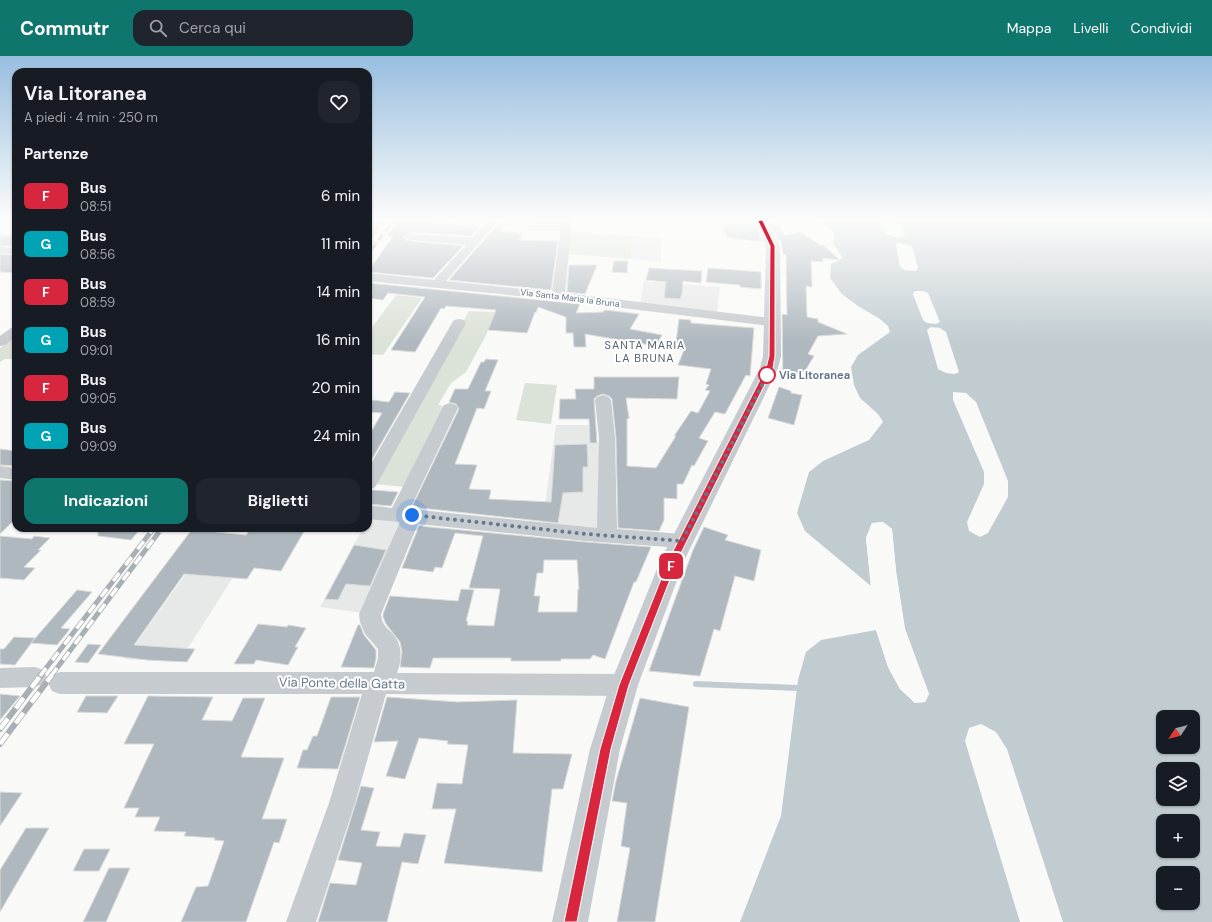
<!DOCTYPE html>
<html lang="it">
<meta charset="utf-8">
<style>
body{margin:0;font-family:"DM Sans",sans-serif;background:#20242c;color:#f1f3f6;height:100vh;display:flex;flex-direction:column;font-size:15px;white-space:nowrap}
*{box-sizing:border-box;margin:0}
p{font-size:13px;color:#9ea1a6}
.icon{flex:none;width:22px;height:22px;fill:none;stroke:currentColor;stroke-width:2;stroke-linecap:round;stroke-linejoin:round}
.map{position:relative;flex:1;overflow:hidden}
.sheet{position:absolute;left:12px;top:12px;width:360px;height:464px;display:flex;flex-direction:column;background:#171b24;border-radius:12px;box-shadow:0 1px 3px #0004}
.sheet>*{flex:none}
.badge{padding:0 8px;border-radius:6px;font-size:14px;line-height:26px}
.needle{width:26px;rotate:234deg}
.buttons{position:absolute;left:1156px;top:654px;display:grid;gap:8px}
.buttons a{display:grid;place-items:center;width:44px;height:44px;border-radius:8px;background:#171b24;box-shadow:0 1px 3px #0004;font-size:20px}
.you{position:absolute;width:20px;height:20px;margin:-10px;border:3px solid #fff;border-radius:50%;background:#1a73e8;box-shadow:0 0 0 6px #1a73e833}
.map>.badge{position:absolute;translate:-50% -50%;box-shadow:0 0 0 2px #fff}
h2{padding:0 12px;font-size:15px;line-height:36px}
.round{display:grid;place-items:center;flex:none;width:42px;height:42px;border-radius:12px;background:#20242c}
.summary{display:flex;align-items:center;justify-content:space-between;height:68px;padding:0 12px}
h1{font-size:19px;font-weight:700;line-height:30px}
.button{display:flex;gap:8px;margin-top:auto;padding:8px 12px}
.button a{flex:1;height:46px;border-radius:12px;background:#0f766e;color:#fff;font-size:16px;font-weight:700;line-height:46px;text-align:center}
.button a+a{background:#20242c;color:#f1f3f6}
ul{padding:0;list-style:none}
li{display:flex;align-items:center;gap:12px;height:48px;padding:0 12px}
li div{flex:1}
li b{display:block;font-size:15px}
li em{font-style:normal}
li .badge{min-width:44px;font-weight:700;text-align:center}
header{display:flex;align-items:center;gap:24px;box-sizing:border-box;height:56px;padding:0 20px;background:#0f766e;color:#fff}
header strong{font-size:19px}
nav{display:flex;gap:22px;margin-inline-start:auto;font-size:14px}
.search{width:280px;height:36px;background:#20242c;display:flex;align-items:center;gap:10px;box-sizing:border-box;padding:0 14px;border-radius:12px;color:#9ea1a6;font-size:15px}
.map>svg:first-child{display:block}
.built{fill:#e7e8e8}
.green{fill:#dbe2d7}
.water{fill:#c1ccd1;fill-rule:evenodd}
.pier{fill:#f9f9f7}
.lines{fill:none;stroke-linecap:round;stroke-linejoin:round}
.stream{stroke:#c1ccd1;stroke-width:6}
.building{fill:#afb8bf;stroke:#dbdbd9;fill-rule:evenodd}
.minor{fill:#c6cbcf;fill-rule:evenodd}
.tertiary{fill:#c6cbcf;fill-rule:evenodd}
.rail-far2-casing{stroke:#a8afb5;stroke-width:3}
.rail-far1-casing{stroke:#a8afb5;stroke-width:5}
.rail-casing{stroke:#a8afb5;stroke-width:6}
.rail-far2{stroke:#fff;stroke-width:2;stroke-dasharray:6;stroke-linecap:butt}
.rail-far1{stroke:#fff;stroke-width:3.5;stroke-dasharray:10;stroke-linecap:butt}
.rail{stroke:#fff;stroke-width:4.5;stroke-dasharray:13;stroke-linecap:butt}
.line{fill:#d7263d;stroke:#fff}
.walk{stroke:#65798b;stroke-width:4;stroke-dasharray:0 7.2}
.stop-dot{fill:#fff;stroke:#d7263d;stroke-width:2}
.labels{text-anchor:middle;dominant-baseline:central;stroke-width:4;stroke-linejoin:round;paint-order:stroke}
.far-street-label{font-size:9px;fill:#65798b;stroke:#fff}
.far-quarter-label{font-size:11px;letter-spacing:1px;fill:#54626f;stroke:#fff}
.stop-label{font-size:11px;font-weight:bold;fill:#65798b;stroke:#fff;text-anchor:start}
.near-street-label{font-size:13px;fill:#65798b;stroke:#fff}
</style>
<header>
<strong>Commutr</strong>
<div class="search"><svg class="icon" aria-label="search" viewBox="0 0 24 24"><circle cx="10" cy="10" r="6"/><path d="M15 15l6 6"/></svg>Cerca qui</div>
<nav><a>Mappa</a><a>Livelli</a><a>Condividi</a></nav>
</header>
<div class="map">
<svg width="1212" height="866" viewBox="0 0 1212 866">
<rect width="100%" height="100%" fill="#f9f9f7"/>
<g class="built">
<path d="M 632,180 L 661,182 L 661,206 L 631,203 Z"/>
<path d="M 644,225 L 720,231 L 717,257 L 640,247 Z"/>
<path d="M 556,369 L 589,369 L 590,387 L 604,387 L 603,469 L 590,475 L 542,470 Z"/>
<path d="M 370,461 L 406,464 L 363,557 L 320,551 L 363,472 L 368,472 Z"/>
<path d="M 202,495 L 246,501 L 179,606 L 125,603 Z"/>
</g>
<g class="green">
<path d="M 531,165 L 565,165 L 563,175 L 526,175 Z"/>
<path d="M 569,176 L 632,180 L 631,203 L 567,198 Z"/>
<path d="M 396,239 L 422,242 L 383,299 L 369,298 L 368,300 L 368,277 Z"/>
<path d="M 469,255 L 496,256 L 485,281 L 466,316 L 451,327 L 438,349 L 443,350 L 445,353 L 406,431 L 374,428 Z"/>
<path d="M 16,281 L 16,303 L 5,303 L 0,306 L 0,292 Z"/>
<path d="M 525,327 L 557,329 L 551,368 L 516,364 Z"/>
</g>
<path class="water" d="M 820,165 L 1212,165 L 1212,866 L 740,866 L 781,760 L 798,624 L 806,596 L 821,584 L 876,574 L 888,611 L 900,633 L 915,647 L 925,646 L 929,638 L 905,573 L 896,515 L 892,473 L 883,466 L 872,467 L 866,482 L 871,530 L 805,475 L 797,457 L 809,416 L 823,405 L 869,384 L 883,366 L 878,358 L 860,342 L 854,329 L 851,311 L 858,299 L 890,276 L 888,270 L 880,263 L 858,250 L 842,238 L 830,222 L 831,208 L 843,202 L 833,187 L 835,179 L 831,173 ZM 1163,661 L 1193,661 L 1193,691 L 1163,691 ZM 1163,713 L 1193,713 L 1193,743 L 1163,743 ZM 1163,765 L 1193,765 L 1193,795 L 1163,795 ZM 1163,817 L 1193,817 L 1193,847 L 1163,847 Z"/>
<g class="pier">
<path d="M 882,165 L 898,165 L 905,179 L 904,181 L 897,182 L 887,178 Z"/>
<path d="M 898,187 L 912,190 L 918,212 L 916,215 L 905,214 L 900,211 L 896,189 Z"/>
<path d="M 915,235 L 923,235 L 928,237 L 940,266 L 936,268 L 927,267 L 923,264 L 913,238 Z"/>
<path d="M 931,271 L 940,272 L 946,276 L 959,316 L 955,318 L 946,317 L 938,313 L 927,274 Z"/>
<path d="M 953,336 L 966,337 L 976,346 L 1008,425 L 1008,441 L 988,477 L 980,481 L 969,475 L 967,466 L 984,428 L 984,416 L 953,344 Z"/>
<path d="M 883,466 L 892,473 L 896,515 L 905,573 L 929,638 L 925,646 L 915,647 L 900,633 L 888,611 L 876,574 L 876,572 L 878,574 L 890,610 L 902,632 L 916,645 L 924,644 L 927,638 L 903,574 L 894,515 L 890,474 L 882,468 L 874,469 L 868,482 L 873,530 L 871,532 L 866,482 L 872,467 Z"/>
<path d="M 981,668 L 996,676 L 1007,693 L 1063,866 L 1020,866 L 965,685 L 969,672 Z"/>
</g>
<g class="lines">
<path class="stream" d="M 696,628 L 797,632"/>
</g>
<g class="building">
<path d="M 399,165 L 480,170 L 484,166 L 471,180 L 411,176 L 404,180 L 406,184 L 411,185 L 463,190 L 433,222 L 368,216 L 393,180 L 387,180 Z"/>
<path d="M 721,167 L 755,168 L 762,185 L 753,185 L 727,181 Z"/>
<path d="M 498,168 L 504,168 L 502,170 L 504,171 L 500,175 L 523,177 L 519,184 L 558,185 L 551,234 L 449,224 Z"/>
<path d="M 771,169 L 778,169 L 784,179 L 801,176 L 820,189 L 823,189 L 840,204 L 823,202 L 823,206 L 811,205 L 812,231 L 806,230 L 807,261 L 818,263 L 818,266 L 847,278 L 818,280 L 808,298 L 814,300 L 805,315 L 783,324 L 782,258 L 787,259 L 786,199 L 783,198 L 781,185 L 779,185 Z"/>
<path d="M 0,179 L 16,180 L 16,190 L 0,190 Z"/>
<path d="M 0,198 L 16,199 L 16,217 L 0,216 Z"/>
<path d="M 614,205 L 628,205 L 627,217 L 612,216 Z"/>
<path d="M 569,209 L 597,209 L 585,238 L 567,236 Z"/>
<path d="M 649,212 L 702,215 L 701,227 L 683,225 L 682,238 L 680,243 L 664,242 L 666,226 L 646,224 Z"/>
<path d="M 708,212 L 761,216 L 761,233 L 740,231 L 740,229 L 706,226 Z"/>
<path d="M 368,227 L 580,248 L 576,257 L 603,256 L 605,254 L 639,258 L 630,273 L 662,279 L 656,290 L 585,278 L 586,291 L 574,291 L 573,277 L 566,277 L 566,261 L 538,251 L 536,257 L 535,256 L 527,277 L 488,274 L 496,254 L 446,250 L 444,253 L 441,252 L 415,296 L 391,294 L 425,241 L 388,237 L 383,244 L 369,242 L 373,237 L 368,236 Z"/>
<path d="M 679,263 L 691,264 L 691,267 L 754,272 L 750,320 L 746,319 L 725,358 L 715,356 L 699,382 L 708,385 L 694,410 L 692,409 L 683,428 L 677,428 L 677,443 L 664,442 L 664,464 L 659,475 L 618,472 L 616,382 L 612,343 L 609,340 L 603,338 L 597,340 L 594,343 L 597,387 L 590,387 L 589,363 L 559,363 L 560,343 L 576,343 L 575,333 L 594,333 L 594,321 L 679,321 L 677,343 L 626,342 L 629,362 L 627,363 L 627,410 L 656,412 L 676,380 L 674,380 L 691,355 L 698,357 L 710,335 L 705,334 L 709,329 L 706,328 L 711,313 L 678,309 L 684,294 L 675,294 Z"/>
<path d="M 486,303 L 498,304 L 485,335 L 491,335 L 484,353 L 477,352 L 455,408 L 477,409 L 469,433 L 491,434 L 489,443 L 551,446 L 555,389 L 587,388 L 588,411 L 583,411 L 583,436 L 563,437 L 558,467 L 412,451 L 459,353 L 456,348 L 449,346 L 455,333 L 468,333 L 481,306 L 484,306 Z"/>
<path d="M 779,331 L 791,335 L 791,337 L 802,339 L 794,369 L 768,362 Z"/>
<path d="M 395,336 L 410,337 L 368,410 L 368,381 L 382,357 L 368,356 L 368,350 L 372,344 L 389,346 Z"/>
<path d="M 0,393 L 16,395 L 16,410 L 0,409 Z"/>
<path d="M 0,424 L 16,425 L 16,462 L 0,478 Z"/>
<path d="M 373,434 L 398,436 L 391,450 L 368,448 L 368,435 Z"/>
<path d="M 419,470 L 586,486 L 651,491 L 636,526 L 634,526 L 605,603 L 593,599 L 590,603 L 561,603 L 561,605 L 511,605 L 511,602 L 433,602 L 430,612 L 400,611 L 402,596 L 400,586 L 386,568 L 383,561 L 383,558 L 390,540 L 458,545 L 461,533 L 474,534 L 466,565 L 468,565 L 467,569 L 494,570 L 500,533 L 469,532 L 483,480 L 455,477 L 442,512 L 435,511 L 433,516 L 402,512 ZM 544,504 L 577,504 L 579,533 L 578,533 L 577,556 L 538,556 L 540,540 L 534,540 L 537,517 L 543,517 Z"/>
<path d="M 704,471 L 728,479 L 725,484 L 761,494 L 754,525 L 735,520 L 720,575 L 714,573 L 700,620 L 649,615 L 693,494 Z"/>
<path d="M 98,472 L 141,472 L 131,484 L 98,480 Z"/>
<path d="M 193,472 L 219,472 L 216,476 L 246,479 L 251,472 L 306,472 L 281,515 L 254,512 L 247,523 L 184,518 L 134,589 L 195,593 L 187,606 L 147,604 L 98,598 Z"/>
<path d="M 0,480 L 32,483 L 34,480 L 50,482 L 38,494 L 41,494 L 24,511 L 35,512 L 24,524 L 0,522 Z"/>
<path d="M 354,489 L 386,494 L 370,530 L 346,528 L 338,544 L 325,543 Z"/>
<path d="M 77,534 L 92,536 L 61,572 L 70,573 L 57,589 L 31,587 Z"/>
<path d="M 258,568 L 287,571 L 288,569 L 306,572 L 295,591 L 298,591 L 288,609 L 256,604 L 254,608 L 234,608 Z"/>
<path d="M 358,569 L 360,569 L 364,579 L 376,594 L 376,602 L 374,612 L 341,611 Z"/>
<path d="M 14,581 L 35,582 L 15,609 L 0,608 L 0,593 L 4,593 Z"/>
<path d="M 88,588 L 101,589 L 88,607 L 75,606 Z"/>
<path d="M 0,638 L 20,640 L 0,664 Z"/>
<path d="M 86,640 L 118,640 L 107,657 L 77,656 Z"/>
<path d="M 148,640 L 213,641 L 202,664 L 232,665 L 243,642 L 265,642 L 241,701 L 284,702 L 262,763 L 287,763 L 279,787 L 274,786 L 246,866 L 181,866 L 196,831 L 208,830 L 224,785 L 214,784 L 215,782 L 184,780 L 186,776 L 154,775 L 160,761 L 135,761 L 139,752 L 124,752 L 154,688 L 124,688 Z"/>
<path d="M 331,641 L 360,641 L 338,713 L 297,712 L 303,694 L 307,694 L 313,680 L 317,680 Z"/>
<path d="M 387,641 L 458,646 L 517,644 L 513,697 L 572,698 L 563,733 L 552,733 L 542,816 L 444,807 L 456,753 L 432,753 L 437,727 L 462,728 L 468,689 L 447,688 L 448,685 L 419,682 L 405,723 L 386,720 L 398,685 L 374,686 Z"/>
<path d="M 640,642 L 689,651 L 655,866 L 617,866 L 630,792 L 621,790 L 627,747 L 612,745 L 616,725 Z"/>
<path d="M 361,730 L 374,732 L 361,774 L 380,776 L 376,790 L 400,791 L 404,777 L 426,779 L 418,808 L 402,806 L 387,866 L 318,866 L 330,827 L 356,829 L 362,807 L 338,804 Z"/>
<path d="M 0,736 L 22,737 L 0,770 Z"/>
<path d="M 26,772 L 49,772 L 0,856 L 0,814 Z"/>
<path d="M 84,793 L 110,793 L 99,815 L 73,815 Z"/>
<path d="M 109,812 L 130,812 L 106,866 L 83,866 Z"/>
</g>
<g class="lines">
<g class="minor">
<path d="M 374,165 L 385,165 L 372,183 L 368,184 L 368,173 Z"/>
<path d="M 487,165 L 498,165 L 446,225 L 552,236 L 562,165 L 572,165 L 565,237 L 771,262 L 776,263 L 778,266 L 776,269 L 771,270 L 549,243 L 368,225 L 368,217 L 434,224 L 466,189 L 411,184 L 407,183 L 405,181 L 407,179 L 411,178 L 472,182 Z"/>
<path d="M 0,191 L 16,192 L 16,198 L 0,197 Z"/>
<path d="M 459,263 L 464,264 L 466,267 L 377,428 L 374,432 L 368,434 L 368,413 L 452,267 L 454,264 Z"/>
<path d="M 16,271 L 16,281 L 5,289 L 0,290 L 0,280 L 11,272 Z"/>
<path d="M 603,339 L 609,341 L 611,344 L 615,382 L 617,473 L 682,478 L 689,480 L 692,485 L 689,490 L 682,492 L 586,485 L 418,468 L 381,558 C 382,568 385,570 392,577 C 403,589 402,603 397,617 L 624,618 L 632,621 L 636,629 L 632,637 L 624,640 L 386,638 L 355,747 L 316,866 L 286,866 L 329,747 L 362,638 L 60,638 L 52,635 L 48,627 L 52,619 L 60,616 L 374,616 L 378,602 L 378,593 L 365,578 L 360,566 L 359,558 L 400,466 L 368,463 L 368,449 L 392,452 L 444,349 L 450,347 L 456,349 L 458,352 L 410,453 L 597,472 L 599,382 L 595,344 L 597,341 Z"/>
<path d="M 0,410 L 16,412 L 16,424 L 0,422 Z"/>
<path d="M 35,611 L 43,614 L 47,621 L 43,628 L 35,631 L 0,632 L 0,612 Z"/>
</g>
<path class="tertiary" d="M 755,165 L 768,165 L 780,191 L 781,300 L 778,312 L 685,503 L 638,629 L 620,693 L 588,866 L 552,866 L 590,693 L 610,629 L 661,503 L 760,312 L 763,300 L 766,191 Z"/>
<defs>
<path id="rail-far2" d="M 368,198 L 393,165"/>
<g id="rail-far1">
<path d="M 40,620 L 154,472"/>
<path d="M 51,620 L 162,472"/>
</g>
<g id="rail">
<path d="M 0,673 L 41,619"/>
<path d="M 0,688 L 52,619"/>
</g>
</defs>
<use href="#rail-far2" class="rail-far2-casing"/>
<use href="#rail-far1" class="rail-far1-casing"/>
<use href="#rail" class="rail-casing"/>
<use href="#rail-far2" class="rail-far2"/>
<use href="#rail-far1" class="rail-far1"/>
<use href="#rail" class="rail"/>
</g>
<linearGradient id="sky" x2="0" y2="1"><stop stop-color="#98bedf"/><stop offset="0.57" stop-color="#fcfcfb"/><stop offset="1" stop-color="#fcfcfb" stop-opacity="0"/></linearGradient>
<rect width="1212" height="287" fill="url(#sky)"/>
<path class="line" d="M 761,164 L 763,165 L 775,190 L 775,300 L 773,312 L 678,503 L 629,629 L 611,693 L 577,866 L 564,866 L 600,693 L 619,629 L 669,503 L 766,312 L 769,300 L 770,190 L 758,165 Z"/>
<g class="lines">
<path class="walk" d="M 412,459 L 586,478 L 682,485 L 767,319"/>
</g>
<circle class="stop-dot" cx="767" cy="319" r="8"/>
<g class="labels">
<g class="far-street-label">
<text transform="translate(570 242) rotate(7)">Via Santa Maria la Bruna</text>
</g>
<g class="far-quarter-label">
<text x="645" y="289">SANTA MARIA<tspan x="645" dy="13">LA BRUNA</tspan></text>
</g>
<g class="stop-label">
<text x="779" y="319">Via Litoranea</text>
</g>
<g class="near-street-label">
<text transform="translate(342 627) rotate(1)">Via Ponte della Gatta</text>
</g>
</g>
</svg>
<div class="buttons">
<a><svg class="needle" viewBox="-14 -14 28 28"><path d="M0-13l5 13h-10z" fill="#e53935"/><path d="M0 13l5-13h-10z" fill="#9ea1a6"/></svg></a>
<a><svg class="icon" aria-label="layers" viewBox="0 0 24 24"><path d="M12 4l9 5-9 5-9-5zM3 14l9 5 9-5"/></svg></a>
<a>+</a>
<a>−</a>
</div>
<div class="you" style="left:412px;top:459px"></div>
<b class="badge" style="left:671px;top:510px;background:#d7263d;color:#fff">F</b>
<section class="sheet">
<div class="summary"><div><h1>Via Litoranea</h1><p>A piedi · 4 min · 250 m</p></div><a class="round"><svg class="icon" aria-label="heart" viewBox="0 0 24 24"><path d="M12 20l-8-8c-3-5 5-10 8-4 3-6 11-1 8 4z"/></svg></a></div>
<h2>Partenze</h2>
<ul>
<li><span class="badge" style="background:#d7263d;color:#fff">F</span><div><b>Bus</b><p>08:51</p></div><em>6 min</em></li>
<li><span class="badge" style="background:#00a3b4;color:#fff">G</span><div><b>Bus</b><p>08:56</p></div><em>11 min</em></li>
<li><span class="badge" style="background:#d7263d;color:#fff">F</span><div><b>Bus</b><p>08:59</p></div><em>14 min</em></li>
<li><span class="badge" style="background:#00a3b4;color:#fff">G</span><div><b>Bus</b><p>09:01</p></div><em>16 min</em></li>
<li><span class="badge" style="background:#d7263d;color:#fff">F</span><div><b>Bus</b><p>09:05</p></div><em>20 min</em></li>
<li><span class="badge" style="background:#00a3b4;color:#fff">G</span><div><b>Bus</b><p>09:09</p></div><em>24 min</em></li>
</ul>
<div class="button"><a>Indicazioni</a><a>Biglietti</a></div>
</section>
</div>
